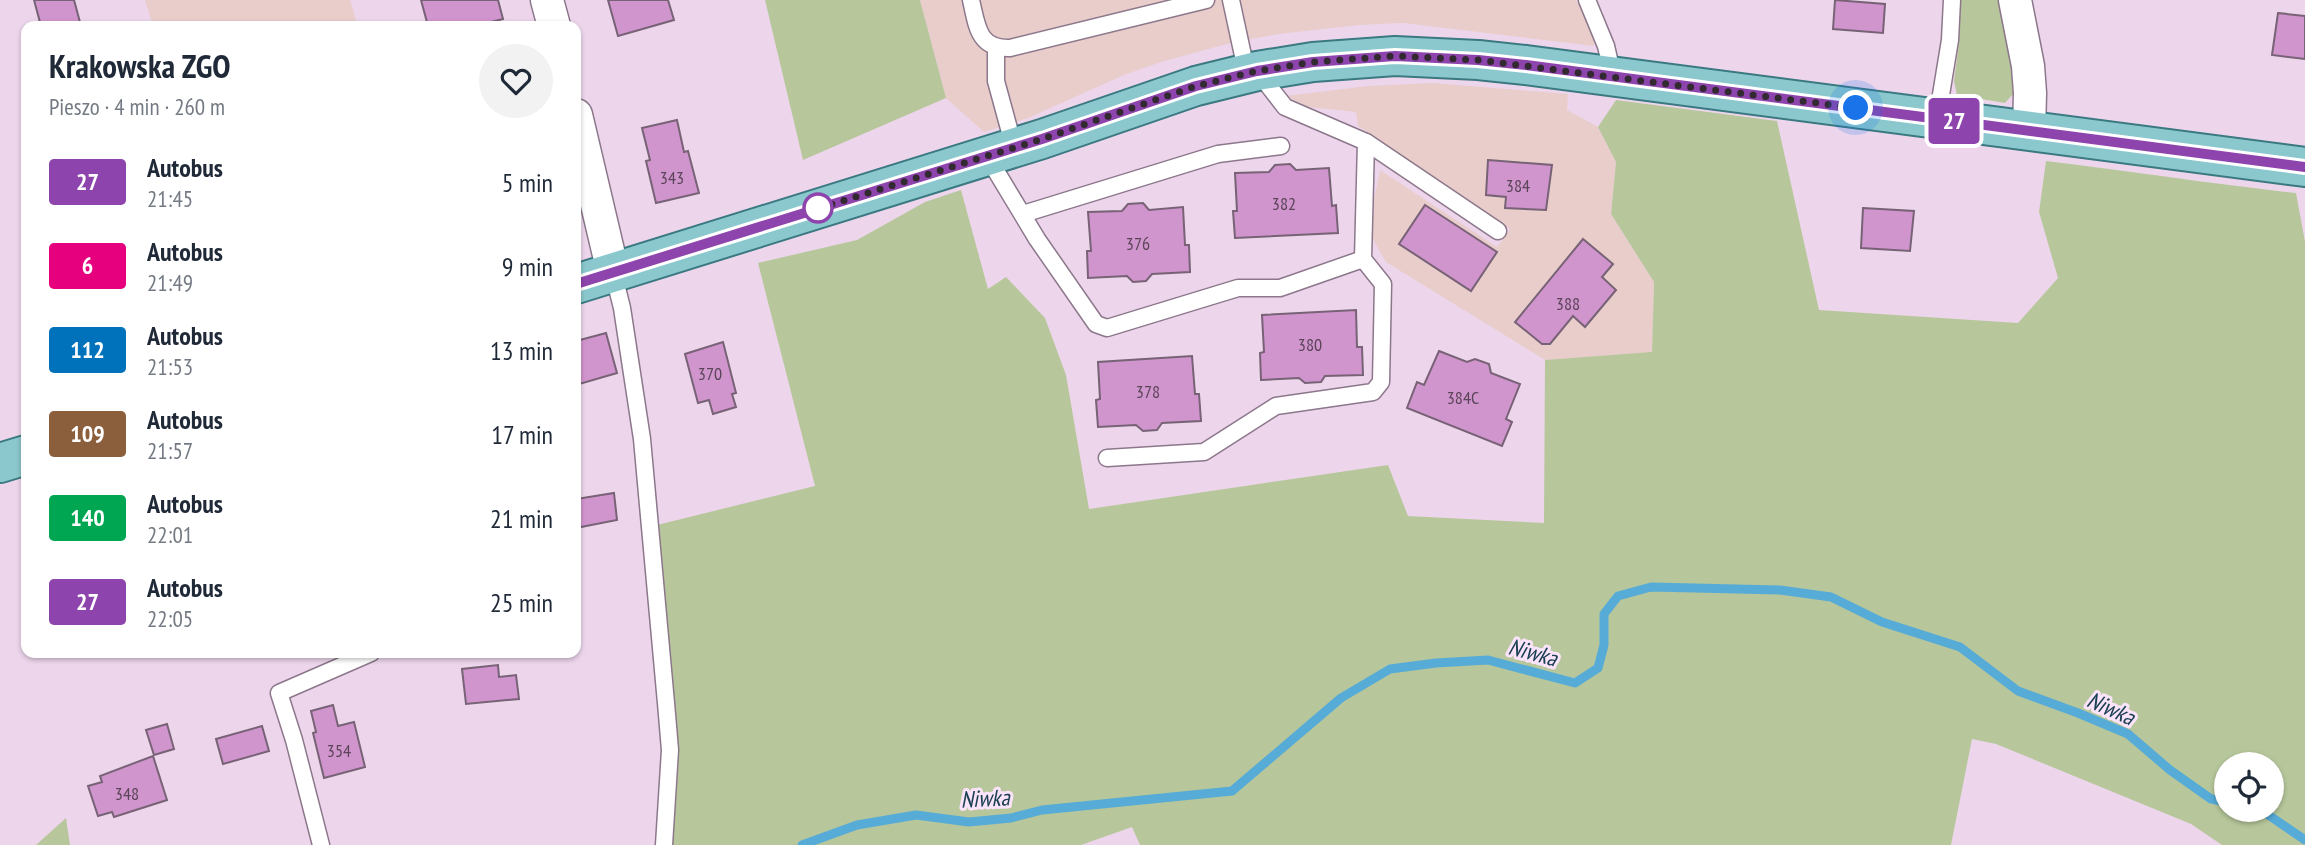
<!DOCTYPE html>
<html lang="pl">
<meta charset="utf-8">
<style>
body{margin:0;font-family:"PT Sans Narrow",sans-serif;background:#f2f2f3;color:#1f2937;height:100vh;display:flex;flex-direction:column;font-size:26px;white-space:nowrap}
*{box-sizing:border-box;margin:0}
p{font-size:23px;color:#747a83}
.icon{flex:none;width:38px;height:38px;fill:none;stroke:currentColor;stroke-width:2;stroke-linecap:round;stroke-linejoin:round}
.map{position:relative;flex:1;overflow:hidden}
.details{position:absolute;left:21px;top:21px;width:560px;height:637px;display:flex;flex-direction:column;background:#fff;border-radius:14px;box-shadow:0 2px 5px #0004}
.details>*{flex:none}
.badge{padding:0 14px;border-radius:5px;font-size:24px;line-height:46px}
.tools{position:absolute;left:2214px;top:752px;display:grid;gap:14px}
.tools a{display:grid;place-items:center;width:70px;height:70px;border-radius:50%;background:#fff;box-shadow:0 2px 5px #0004;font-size:35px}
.you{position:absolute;width:35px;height:35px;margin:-18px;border:5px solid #fff;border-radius:50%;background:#1a73e8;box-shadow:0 0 0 10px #1a73e833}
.map>.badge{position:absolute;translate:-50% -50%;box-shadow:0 0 0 4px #fff}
.round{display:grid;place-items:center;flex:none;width:74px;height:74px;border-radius:37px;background:#f2f2f3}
.overview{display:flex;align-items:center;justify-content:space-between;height:119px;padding:0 28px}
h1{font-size:33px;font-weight:700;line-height:52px}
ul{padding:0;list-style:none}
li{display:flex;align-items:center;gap:21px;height:84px;padding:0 28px}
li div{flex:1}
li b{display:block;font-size:26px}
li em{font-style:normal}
li .badge{min-width:77px;font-weight:700;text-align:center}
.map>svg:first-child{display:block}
.commercial{fill:#e8cdcb}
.green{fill:#b7c79b;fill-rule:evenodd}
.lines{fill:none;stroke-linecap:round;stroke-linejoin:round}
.stream{stroke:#57abd7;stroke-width:9}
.building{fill:#d195ce;stroke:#776276;stroke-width:2}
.lane-casing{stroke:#8c778b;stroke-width:19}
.street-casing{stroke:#8c778b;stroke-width:35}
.primary-casing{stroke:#3a7981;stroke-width:42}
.lane{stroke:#fff;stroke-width:16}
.street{stroke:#fff;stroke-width:32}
.primary{stroke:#8bc8cd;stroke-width:38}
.line-casing{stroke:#fff;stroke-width:16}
.line{stroke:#8e44ad;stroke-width:10}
.walk{stroke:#322931;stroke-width:7;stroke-dasharray:0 12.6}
.stop-dot{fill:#fff;stroke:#8e44ad;stroke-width:3.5}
.labels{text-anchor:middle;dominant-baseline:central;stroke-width:6;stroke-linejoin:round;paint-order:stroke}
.number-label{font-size:18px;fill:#5a4458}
.water-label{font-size:23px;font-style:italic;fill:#1b4053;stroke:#fbe3f9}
</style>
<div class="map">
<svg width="2305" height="845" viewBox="0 0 2305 845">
<rect width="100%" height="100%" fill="#edd6ec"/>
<g class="commercial">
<path d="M 145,0 L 350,0 L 358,26 L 153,26 Z"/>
<path d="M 920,0 L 1576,0 L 1594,36 L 1594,46 L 1403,23 L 1359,25 L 1279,34 L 1234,42 L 1161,62 L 1124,75 L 1028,118 L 984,132 L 946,98 Z"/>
<path d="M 1432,83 L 1568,94 L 1567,110 L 1598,127 L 1616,162 L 1611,214 L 1654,282 L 1652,353 L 1545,360 L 1386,262 L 1372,238 L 1372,210 L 1380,170 L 1497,247 L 1510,229 L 1358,126 L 1356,112 L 1308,107 L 1286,96 L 1368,86 Z"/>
</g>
<g class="green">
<path d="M 765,0 L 920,0 L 946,98 L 803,160 Z"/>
<path d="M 1960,0 L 2007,0 L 2015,77 L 2013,94 L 2005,103 L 1957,95 L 1954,81 L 1959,42 Z"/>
<path d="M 1616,100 L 1777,121 L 1819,310 L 2018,323 L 2058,278 L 2039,212 L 2046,161 C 2130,171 2212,184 2296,193 L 2305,242 L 2305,845 L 2222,845 L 2191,824 L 1996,744 L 1972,739 L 1951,845 L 1140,845 L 1132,827 L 1081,845 L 672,845 L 677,749 L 657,525 L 815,486 L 758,263 L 857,240 L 925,202 L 961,190 L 988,289 L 1006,277 L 1045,318 L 1066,375 L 1089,509 L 1388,465 L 1408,516 L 1544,523 L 1545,360 L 1652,352 L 1654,282 L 1611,214 L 1616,162 L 1598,127 ZM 2226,765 L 2272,765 L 2272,810 L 2226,810 Z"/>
<path d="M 66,818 L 70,845 L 36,845 Z"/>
</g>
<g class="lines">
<g class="stream">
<path d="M 2261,810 L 2305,840"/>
<path d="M 802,845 L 857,825 L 916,815 L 969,822 L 1011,818 L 1042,810 L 1232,791 L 1341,698 L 1390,669 L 1436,663 L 1488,660 L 1575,683 L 1598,668 L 1604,645 L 1604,614 L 1618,596 L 1651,587 L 1780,590 L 1831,597 L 1882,622 L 1960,647 L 2018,691 L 2078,713 L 2128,734 L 2170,770 L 2211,799 L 2226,802"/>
</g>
</g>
<g class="building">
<path d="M 34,0 L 74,0 L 81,26 L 41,26 Z"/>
<path d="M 421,0 L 498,0 L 503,19 L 476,26 L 428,26 Z"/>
<path d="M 608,0 L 668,0 L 674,20 L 618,36 Z"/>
<path d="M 1835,0 L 1885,4 L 1883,33 L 1833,29 Z"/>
<path d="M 2278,13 L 2305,16 L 2305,59 L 2272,55 Z"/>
<path d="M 677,120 L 684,152 L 688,151 L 699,193 L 656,203 L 646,161 L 650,160 L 642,128 Z"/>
<path d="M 1488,160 L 1552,165 L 1546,210 L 1505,208 L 1506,197 L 1486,195 Z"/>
<path d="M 1290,164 L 1296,170 L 1329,168 L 1332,206 L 1336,205 L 1338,233 L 1235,238 L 1233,211 L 1237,211 L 1235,173 L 1269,172 L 1275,165 Z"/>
<path d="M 1143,203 L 1149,210 L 1183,207 L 1185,245 L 1189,245 L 1190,272 L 1152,274 L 1146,281 L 1133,282 L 1127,276 L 1088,278 L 1087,251 L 1091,251 L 1088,212 L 1122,211 L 1128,204 Z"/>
<path d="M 1425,205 L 1497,252 L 1471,291 L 1399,244 Z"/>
<path d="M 1863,208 L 1914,211 L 1910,251 L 1861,248 Z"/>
<path d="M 1583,239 L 1613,264 L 1602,277 L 1616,290 L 1585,327 L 1573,316 L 1550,344 L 1542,344 L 1515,322 Z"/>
<path d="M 1356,310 L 1357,347 L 1362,347 L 1363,375 L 1325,376 L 1321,382 L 1305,383 L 1299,378 L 1261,380 L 1260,353 L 1264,352 L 1262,315 Z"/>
<path d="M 606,333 L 617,373 L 576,385 L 576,341 Z"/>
<path d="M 723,342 L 736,393 L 732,394 L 736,407 L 713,414 L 709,400 L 698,403 L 685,354 Z"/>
<path d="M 1439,351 L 1467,362 L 1475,359 L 1489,364 L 1491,373 L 1520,384 L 1506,419 L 1512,422 L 1502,446 L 1407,408 L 1417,382 L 1424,385 Z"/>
<path d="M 1192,356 L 1195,394 L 1199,394 L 1201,421 L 1162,423 L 1157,430 L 1143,431 L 1136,425 L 1098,427 L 1096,400 L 1100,399 L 1098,362 Z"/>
<path d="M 614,493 L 617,520 L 576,528 L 576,499 Z"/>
<path d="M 498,665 L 499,677 L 516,675 L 519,699 L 466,704 L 462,669 Z"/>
<path d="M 333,705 L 338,726 L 354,722 L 365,767 L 324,778 L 313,733 L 316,732 L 311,711 Z"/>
<path d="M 167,724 L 174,749 L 154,755 L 146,730 Z"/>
<path d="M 262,726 L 269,751 L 223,764 L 216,739 Z"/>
<path d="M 153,756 L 167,800 L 114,817 L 112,812 L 98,816 L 88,786 L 102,782 L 100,776 Z"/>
</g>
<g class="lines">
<defs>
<g id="lane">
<path d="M 971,0 C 977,26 978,49 1010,48 L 1206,0"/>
<path d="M 1231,0 L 1247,74"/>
<path d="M 1587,0 L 1606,46 L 1613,76"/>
<path d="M 996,48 L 996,81 L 1014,147"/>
<path d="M 1257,71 L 1285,107 L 1366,142 L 1498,231"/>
<path d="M 1937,119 L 1950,40 L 1952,0"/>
<path d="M 987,156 L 1037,239 L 1096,324 L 1107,328 L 1238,288 L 1280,288 L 1363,259"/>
<path d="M 1023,214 L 1218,154 L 1281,146"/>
<path d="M 613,272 L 622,308 L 642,439 L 666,703 L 670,750 L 664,845"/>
<path d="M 1107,458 L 1204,452 L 1276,406 L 1373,392 L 1381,382 L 1383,284 L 1363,259 L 1366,142"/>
<path d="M 321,845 L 294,740 L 279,693 L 371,653"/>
</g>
<g id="street">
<path d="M 547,0 L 554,26"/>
<path d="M 2015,0 L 2028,66 L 2030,93 L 2029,132"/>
<path d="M 576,115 L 613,272"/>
</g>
<g id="primary">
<path d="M 576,284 L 1042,139 L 1196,86 L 1257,71 L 1313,62 L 1395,56 L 1478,60 L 1526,65 L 2305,167"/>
<path d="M 0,463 L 26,455"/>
</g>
</defs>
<use href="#lane" class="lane-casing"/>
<use href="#street" class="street-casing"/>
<use href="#primary" class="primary-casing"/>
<use href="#lane" class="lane"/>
<use href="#street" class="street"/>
<use href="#primary" class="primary"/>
</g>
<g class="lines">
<defs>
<path id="line" d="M 576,284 L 1042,139 L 1196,86 L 1257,71 L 1313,62 L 1395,56 L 1478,60 L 1526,65 L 2305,167"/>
</defs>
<use href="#line" class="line-casing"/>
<use href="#line" class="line"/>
<path class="walk" d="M 818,208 L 813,210 L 1042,139 L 1196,86 L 1257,71 L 1313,62 L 1395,56 L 1478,60 L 1856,108"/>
</g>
<circle class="stop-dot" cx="818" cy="208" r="14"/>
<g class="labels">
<g class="number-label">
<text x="672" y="177">343</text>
<text x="1518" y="185">384</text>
<text x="1284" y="203">382</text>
<text x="1138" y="243">376</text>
<text x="1568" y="303">388</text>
<text x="1310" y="344">380</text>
<text x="710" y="373">370</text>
<text x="1148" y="391">378</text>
<text x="1463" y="397">384C</text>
<text x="339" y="750">354</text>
<text x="127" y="793">348</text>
</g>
<g class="water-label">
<text transform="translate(1533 652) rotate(15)">Niwka</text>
<text transform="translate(2111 708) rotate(24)">Niwka</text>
<text transform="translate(985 798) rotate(-3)">Niwka</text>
</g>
</g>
</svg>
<div class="tools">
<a><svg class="icon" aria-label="locate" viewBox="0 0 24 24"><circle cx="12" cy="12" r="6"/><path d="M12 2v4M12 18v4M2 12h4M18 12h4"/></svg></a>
</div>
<div class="you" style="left:1856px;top:108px"></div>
<b class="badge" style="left:1954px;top:121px;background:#8e44ad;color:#fff">27</b>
<section class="details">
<div class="overview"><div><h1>Krakowska ZGO</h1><p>Pieszo · 4 min · 260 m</p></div><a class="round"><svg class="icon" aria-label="heart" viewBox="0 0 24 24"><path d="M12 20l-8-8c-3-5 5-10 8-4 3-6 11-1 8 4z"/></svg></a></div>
<ul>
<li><span class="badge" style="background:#8e44ad;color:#fff">27</span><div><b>Autobus</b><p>21:45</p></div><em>5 min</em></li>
<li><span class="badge" style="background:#e6007e;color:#fff">6</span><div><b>Autobus</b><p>21:49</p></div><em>9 min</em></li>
<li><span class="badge" style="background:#0072bc;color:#fff">112</span><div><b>Autobus</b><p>21:53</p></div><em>13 min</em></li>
<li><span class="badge" style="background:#8b5e3c;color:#fff">109</span><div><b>Autobus</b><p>21:57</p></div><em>17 min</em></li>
<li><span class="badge" style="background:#00a651;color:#fff">140</span><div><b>Autobus</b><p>22:01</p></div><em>21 min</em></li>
<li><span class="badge" style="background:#8e44ad;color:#fff">27</span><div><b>Autobus</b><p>22:05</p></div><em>25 min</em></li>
</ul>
</section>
</div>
